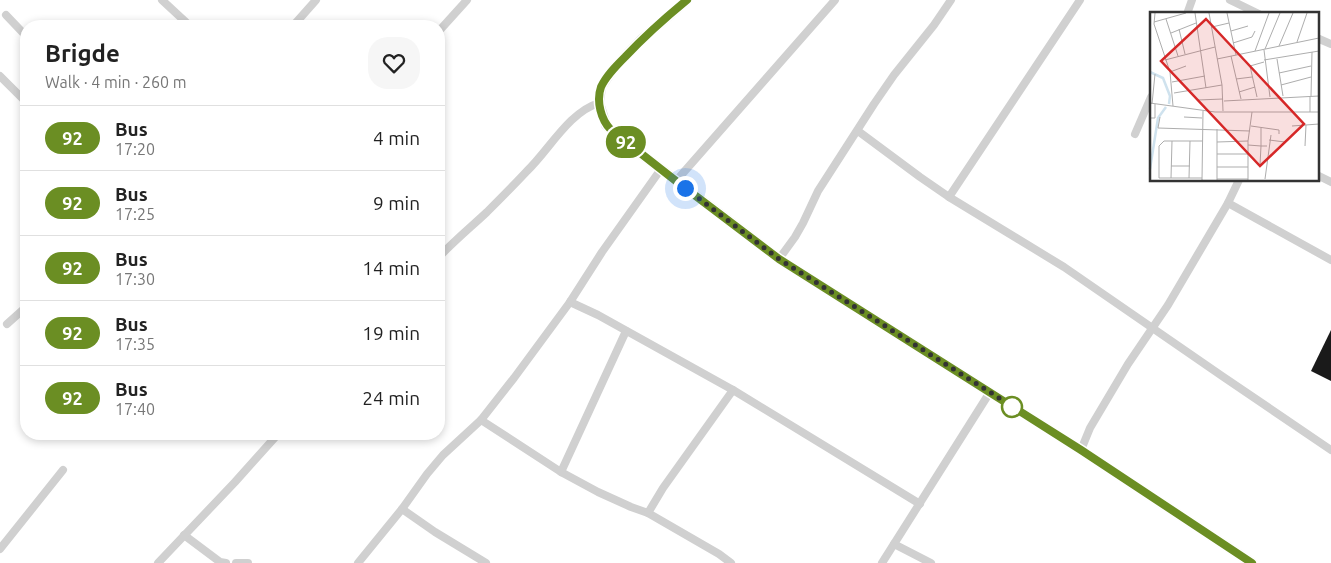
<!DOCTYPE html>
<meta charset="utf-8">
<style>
body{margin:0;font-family:Ubuntu,sans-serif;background:#f6f6f6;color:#222;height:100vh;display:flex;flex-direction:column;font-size:19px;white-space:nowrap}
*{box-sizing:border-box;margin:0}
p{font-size:16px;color:#767676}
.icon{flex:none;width:28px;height:28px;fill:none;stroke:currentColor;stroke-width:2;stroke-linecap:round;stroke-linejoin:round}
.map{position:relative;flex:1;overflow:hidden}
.details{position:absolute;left:20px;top:20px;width:425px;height:420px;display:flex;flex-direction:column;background:#fff;border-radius:20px;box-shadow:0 2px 8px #0003}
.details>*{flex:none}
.badge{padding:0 10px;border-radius:16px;font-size:18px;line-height:32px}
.you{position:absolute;width:25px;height:25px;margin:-12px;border:4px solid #fff;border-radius:50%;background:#1a73e8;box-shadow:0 0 0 8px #1a73e833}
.map>.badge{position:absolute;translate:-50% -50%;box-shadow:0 0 0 2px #fff}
.round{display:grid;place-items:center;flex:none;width:52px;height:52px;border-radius:20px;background:#f6f6f6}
.summary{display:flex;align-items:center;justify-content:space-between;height:85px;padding:0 25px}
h1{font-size:24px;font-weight:600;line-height:38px}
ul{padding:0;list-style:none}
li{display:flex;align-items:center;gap:15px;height:65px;padding:0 25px;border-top:1px solid #e0e0e0}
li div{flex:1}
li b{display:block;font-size:19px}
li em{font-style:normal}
li .badge{min-width:55px;font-weight:700;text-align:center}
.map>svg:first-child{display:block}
.building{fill:#1a1a1a}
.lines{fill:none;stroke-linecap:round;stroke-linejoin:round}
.minor{stroke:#d0d0d0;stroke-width:8}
.tertiary{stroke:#d0d0d0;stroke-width:10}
.line-casing{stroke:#fff;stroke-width:11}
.line{stroke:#6b8e23;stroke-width:8}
.walk{stroke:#333;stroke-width:5;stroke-dasharray:0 9}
.stop-dot{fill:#fff;stroke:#6b8e23;stroke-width:2.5}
.inset-river{fill:none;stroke:#cfe2ee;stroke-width:2.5}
.inset-road{fill:none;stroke:#adadad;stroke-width:1}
.view{fill:#d62828;fill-opacity:0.15;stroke:#d62828;stroke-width:2.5}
.inset-edge{fill:none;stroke:#333;stroke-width:2.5}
</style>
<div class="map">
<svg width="1331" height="563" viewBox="0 0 1331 563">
<rect width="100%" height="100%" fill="#fff"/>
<path class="building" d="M 1331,330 L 1331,381 L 1311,371 Z"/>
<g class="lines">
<g class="minor">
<path d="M 162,0 L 190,26"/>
<path d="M 1230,0 L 1259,14"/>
<path d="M 1187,14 L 1192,0"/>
<path d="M 6,15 L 26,36"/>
<path d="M 293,26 L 316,0"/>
<path d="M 439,31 L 467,0"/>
<path d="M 1317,38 L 1331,44"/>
<path d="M 0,76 L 26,102"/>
<path d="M 858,131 L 920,177 L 949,197 L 1064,267 L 1222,376 L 1331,450"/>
<path d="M 1135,134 L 1151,97"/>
<path d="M 1317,175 L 1331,182"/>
<path d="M 676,181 L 835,0"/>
<path d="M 949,197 L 1080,0"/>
<path d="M 1228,203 L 1331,260"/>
<path d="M 439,257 C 454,241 471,227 487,212 C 500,199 514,185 527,171 C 549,150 569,112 599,103"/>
<path d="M 779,259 L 795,237 L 803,223 L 818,191 L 874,104 L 894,75 L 934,25 L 951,0"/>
<path d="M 570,302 L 598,315 L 733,390 L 920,504"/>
<path d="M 7,324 L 26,307"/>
<path d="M 481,420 L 561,472 L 598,492 L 631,507 L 648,513 L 719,554 L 731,563"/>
<path d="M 1081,450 L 1090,428 L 1128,364 L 1168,305 L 1228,203 L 1239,180"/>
<path d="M 561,472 L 626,331"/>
<path d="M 402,509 L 435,532 L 486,563"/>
<path d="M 648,513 L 663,488 L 733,390"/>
<path d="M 184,535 L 220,562 L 226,563"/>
<path d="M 894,544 L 931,563"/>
<path d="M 0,549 L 63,470"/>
<path d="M 158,563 L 235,482 L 278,434"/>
<path d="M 236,563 L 248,563"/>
<path d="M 358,563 L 402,509 L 427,474 L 443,455 L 481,420 L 514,378 L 570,302 L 602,252 L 661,169"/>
<path d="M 882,563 L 990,392"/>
</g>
<path class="tertiary" d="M 687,0 L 642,39 L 614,68 L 601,87 L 599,103 L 606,125 L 615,134 L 779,259 L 1081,450 L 1252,563"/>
</g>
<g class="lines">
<defs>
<path id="line" d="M 687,0 C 665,18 644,37 625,57 C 616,66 606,76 601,87 C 596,101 601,120 611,130 L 676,181 L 779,259 L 1081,450 L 1252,563"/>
</defs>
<use href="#line" class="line-casing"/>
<use href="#line" class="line"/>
<path class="walk" d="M 685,188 L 779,259 L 1015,408 L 1012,407"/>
</g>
<circle class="stop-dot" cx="1012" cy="407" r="10"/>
<g transform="translate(1150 12)">
<rect width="169" height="169" fill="#fff"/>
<path class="inset-river" d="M 0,60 L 13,66 L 20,84 L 19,92M 0,157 L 8,106 L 16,95"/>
<path class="inset-road" d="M 5,1 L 4,12 L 20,60 L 23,94M 45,1 L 56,76M 59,1 L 72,73 L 73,99M 77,1 L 86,43M 16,7 L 28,44M 4,10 L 36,1M 62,15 L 79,11M 29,17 L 35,42M 81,19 L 98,14M 21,21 L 46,11M 147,30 L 157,1M 83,31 L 102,25 L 105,19M 129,34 L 143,1M 115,37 L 130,1M 114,38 L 120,85M 105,39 L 119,1M 81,44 L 91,87M 67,47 L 169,26M 127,47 L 133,84M 15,48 L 65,35M 114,48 L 169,39M 20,60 L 36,54M 129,61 L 161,54M 86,67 L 102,65M 22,70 L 55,64M 131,73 L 161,65M 89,80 L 105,75M 24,81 L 72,73M 161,84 L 162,40M 107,85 L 100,54 L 114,50M 48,88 L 73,87M 74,89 L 169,84M 0,91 L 65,100 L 169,100M 2,92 L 5,62M 160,100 L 160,84M 10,105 L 8,116 L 100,119M 34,105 L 52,106M 0,106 L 5,106 L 5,92M 101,114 L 129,118 L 129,122M 142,114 L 169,112M 111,116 L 111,134 L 117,134M 67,117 L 67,168M 119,128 L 135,130M 67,130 L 98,129M 98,133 L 111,134 L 110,153M 155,134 L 156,113M 67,142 L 98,142M 21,154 L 40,154M 67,155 L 98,155M 21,166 L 22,129M 39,166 L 40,129M 52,166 L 9,166 L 9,134 L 14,129 L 53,129M 67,167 L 98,167M 115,167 L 121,123M 52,168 L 53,99M 98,168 L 98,129 L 102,100"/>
<path class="view" d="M 56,7 L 154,112 L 110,154 L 11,49 Z"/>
<rect width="169" height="169" class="inset-edge"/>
</g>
</svg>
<div class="you" style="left:685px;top:188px"></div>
<b class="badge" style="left:626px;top:142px;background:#6b8e23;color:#fff">92</b>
<section class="details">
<div class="summary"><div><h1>Brigde</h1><p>Walk · 4 min · 260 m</p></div><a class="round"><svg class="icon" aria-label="heart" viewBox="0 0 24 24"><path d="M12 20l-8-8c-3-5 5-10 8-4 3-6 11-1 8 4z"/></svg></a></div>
<ul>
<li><span class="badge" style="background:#6b8e23;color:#fff">92</span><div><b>Bus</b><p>17:20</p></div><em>4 min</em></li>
<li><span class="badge" style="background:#6b8e23;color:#fff">92</span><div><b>Bus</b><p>17:25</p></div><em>9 min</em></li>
<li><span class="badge" style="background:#6b8e23;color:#fff">92</span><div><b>Bus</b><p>17:30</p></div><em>14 min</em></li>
<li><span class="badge" style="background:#6b8e23;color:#fff">92</span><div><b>Bus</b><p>17:35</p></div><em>19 min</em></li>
<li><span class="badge" style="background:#6b8e23;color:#fff">92</span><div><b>Bus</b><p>17:40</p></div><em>24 min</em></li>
</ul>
</section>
</div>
